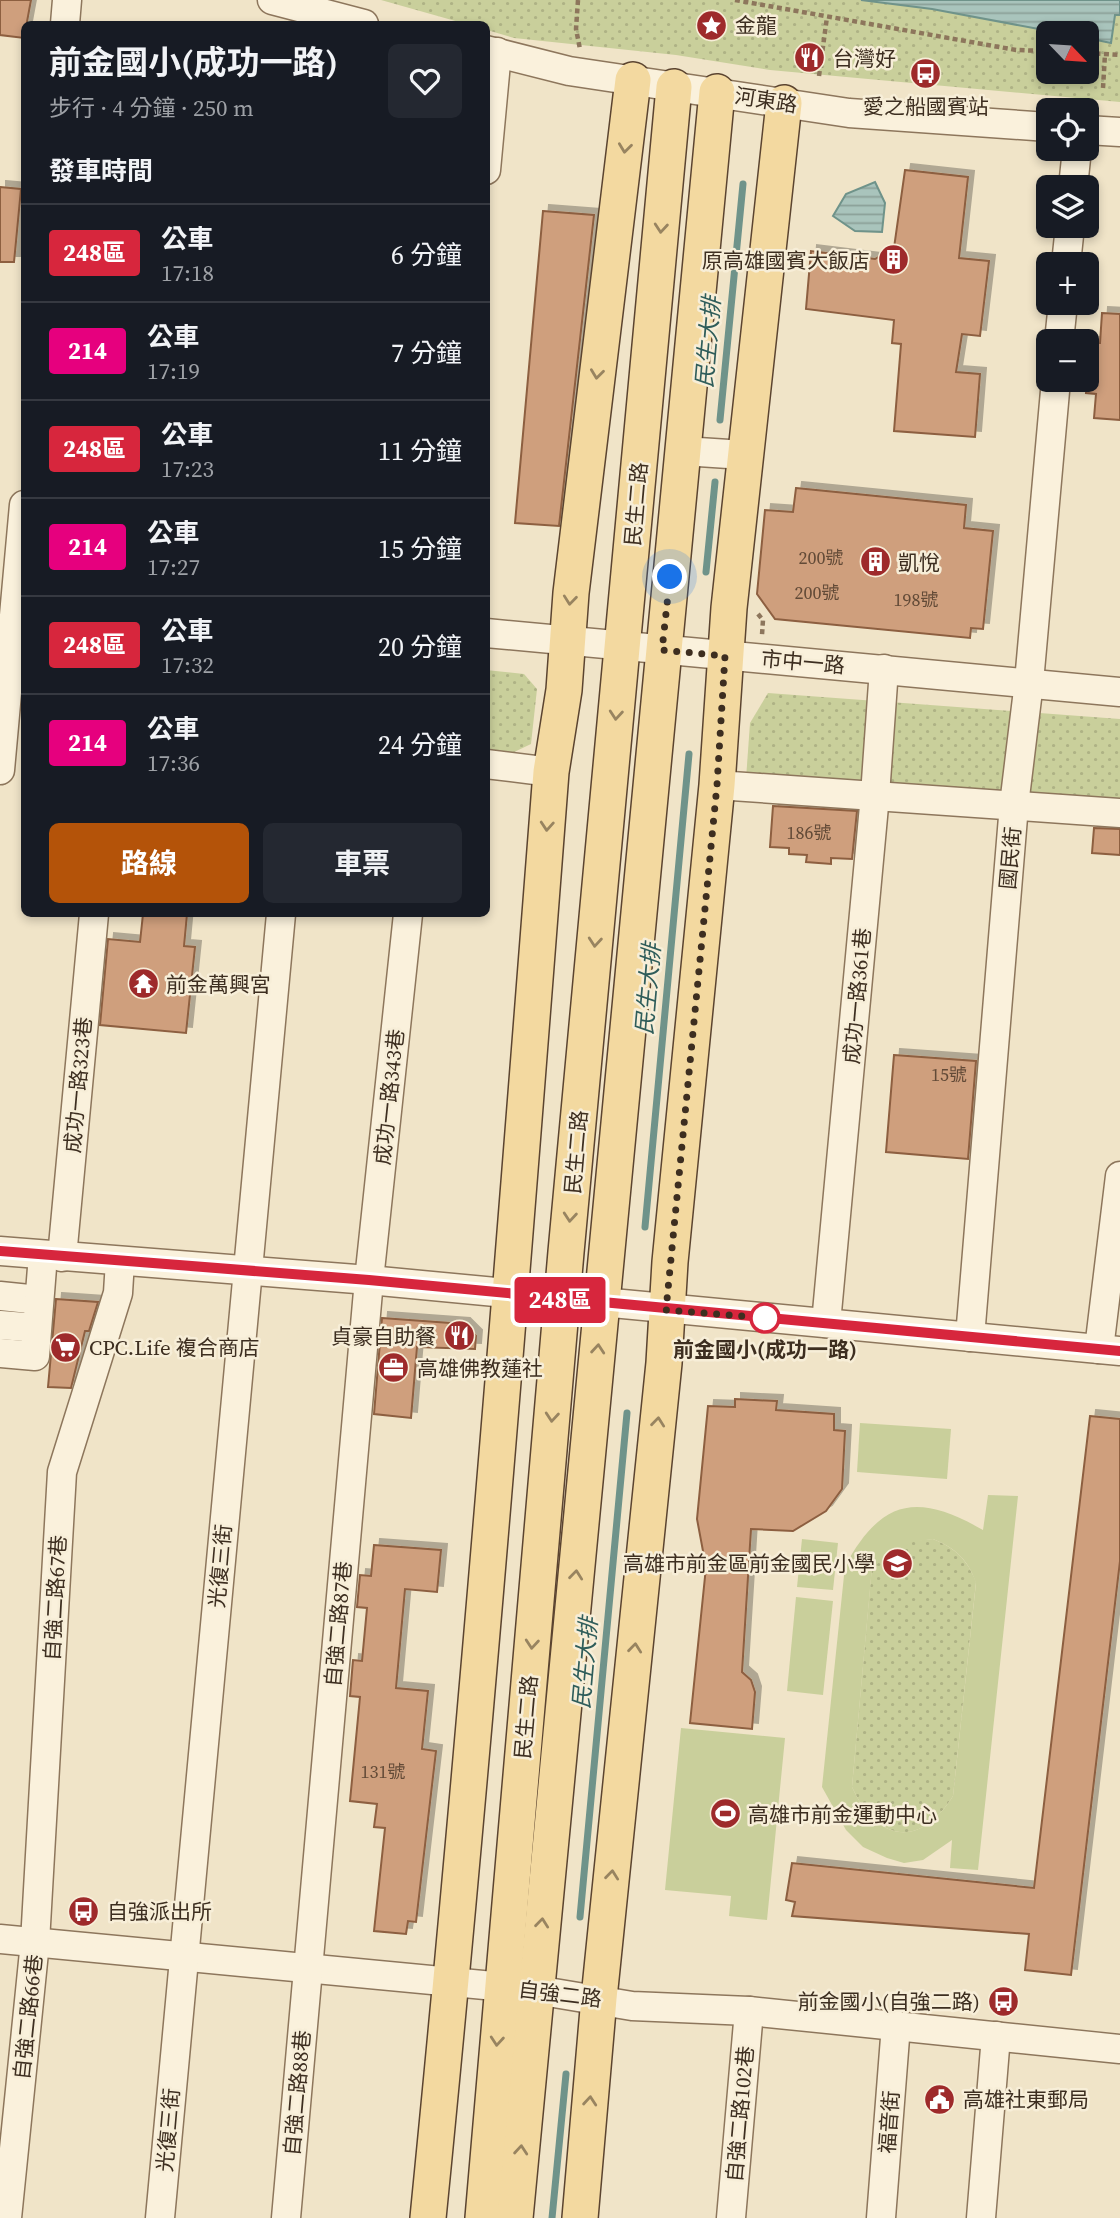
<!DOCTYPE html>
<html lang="zh-TW">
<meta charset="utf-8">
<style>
body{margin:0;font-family:"Source Serif 4","Noto Sans TC",serif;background:#242831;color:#f1f3f6;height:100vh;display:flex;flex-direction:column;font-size:26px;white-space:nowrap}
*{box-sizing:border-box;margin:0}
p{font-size:23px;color:#9ea1a6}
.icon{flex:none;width:38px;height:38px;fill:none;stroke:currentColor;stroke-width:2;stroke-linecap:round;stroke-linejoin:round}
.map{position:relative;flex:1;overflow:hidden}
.sheet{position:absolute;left:21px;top:21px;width:469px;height:896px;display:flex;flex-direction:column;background:#171b24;border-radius:10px;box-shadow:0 4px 10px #0003}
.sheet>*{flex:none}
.badge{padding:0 14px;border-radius:5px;font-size:24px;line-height:46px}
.needle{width:46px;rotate:115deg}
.controls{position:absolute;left:1036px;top:21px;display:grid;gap:14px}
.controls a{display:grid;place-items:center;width:63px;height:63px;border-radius:10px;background:#171b24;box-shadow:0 4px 10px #0003;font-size:35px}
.you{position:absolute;width:35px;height:35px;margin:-18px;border:5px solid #fff;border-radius:50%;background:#1a73e8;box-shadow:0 0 0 10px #1a73e833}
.map>.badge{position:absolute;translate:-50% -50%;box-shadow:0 0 0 4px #fff}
h2{padding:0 28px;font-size:26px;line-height:63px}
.round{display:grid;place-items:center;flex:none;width:74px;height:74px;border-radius:10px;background:#242831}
.headline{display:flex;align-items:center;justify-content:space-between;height:119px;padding:0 28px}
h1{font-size:33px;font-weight:700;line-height:52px}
.cta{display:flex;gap:14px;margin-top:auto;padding:14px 28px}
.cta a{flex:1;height:80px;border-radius:10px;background:#b45309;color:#fff;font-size:28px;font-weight:700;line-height:80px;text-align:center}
.cta a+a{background:#242831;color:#f1f3f6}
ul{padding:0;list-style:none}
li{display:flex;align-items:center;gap:21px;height:98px;padding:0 28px;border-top:2px solid #363941}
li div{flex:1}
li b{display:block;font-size:26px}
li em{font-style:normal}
li .badge{min-width:77px;font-weight:700;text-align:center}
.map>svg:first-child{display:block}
.grass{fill:url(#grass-dots)}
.garden{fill:#c9cf9b;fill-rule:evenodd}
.water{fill:url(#water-rules);stroke:#6f938a;stroke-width:2}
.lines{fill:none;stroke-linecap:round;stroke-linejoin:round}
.stream{stroke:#6f938a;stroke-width:7}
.building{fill:#cf9f7d;stroke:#8d5f41;stroke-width:2;filter:url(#shadow)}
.minor-casing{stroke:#8d765c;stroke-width:31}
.major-casing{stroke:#5b4430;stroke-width:38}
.path{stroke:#8d765c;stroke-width:4.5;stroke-dasharray:5 3.5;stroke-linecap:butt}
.minor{stroke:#faf1dc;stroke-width:28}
.major{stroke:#f3d9a0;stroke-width:35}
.oneway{stroke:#988460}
.line-casing{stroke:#fff;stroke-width:16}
.line{stroke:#d7263d;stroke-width:10}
.walk{stroke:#3d2e20;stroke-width:7;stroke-dasharray:0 12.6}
.stop-dot{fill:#fff;stroke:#d7263d;stroke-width:3.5}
.labels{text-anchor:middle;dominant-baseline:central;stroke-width:5;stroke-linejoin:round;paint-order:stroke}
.number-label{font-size:18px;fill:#624a37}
.poi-label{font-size:21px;fill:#3d2e20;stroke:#f7eed8;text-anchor:start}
.street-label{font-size:21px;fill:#3d2e20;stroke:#f7eed8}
.stop-label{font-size:21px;font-weight:bold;fill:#3d2e20;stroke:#f7eed8}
.water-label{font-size:23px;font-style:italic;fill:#2f5d5a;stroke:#f7eed8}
</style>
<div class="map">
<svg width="1120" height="2218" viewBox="0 0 1120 2218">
<defs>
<pattern id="grass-dots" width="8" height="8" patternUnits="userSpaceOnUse" patternTransform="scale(1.75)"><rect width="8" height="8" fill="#c9cf9b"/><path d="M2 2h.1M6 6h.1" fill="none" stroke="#aeb285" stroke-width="1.8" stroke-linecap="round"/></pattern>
<pattern id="water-rules" width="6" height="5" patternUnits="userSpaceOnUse" patternTransform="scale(1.75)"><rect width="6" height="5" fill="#a9c4bc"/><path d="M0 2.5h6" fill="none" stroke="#8ba098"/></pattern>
<filter id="shadow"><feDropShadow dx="6" dy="-6" stdDeviation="0" flood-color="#0004"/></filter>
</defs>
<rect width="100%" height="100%" fill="#f0e4c8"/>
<g class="grass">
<path d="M 381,0 L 861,0 L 932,9 L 1060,33 L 1048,33 L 1048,72 L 1087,72 L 1087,38 L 1111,43 L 1115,15 L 1120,15 L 1120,102 L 770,70 L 676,55 L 514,38 L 487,30 L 486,24 L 466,24 Z"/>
<path d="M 486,670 L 524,674 L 537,689 L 531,744 L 510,754 L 487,752 Z"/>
<path d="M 768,693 L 1120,719 L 1120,806 L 746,779 L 750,723 Z"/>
<path d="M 933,1539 C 955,1548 967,1559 976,1582 L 953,1796 C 920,1849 877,1842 852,1787 L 872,1566 L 912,1541 Z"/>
</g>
<g class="garden">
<path d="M 860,1423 L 951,1429 L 947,1479 L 857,1472 Z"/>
<path d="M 988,1495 L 1018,1496 L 978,1870 L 950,1868 L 952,1840 L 923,1860 L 904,1863 L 887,1858 L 863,1847 L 846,1830 L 822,1787 L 845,1566 C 882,1498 918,1493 983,1530 ZM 933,1539 C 955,1548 968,1559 976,1583 L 953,1796 C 920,1849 877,1842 852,1787 L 872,1567 L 912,1542 Z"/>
<path d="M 802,1539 L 838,1543 L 833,1590 L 797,1587 Z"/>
<path d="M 796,1597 L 833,1601 L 823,1695 L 787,1691 Z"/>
<path d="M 681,1728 L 785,1738 L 767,1920 L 729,1916 L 731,1896 L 665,1890 Z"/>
</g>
<g class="water">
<path d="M 861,0 L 1120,0 L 1120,15 L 1115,15 L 1111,43 L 1087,38 L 1087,33 L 1060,33 L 932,9 Z"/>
<path d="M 875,182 L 885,203 L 882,232 L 855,231 L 833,216 L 846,194 Z"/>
</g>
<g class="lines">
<g class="stream">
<path d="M 720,420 L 743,184"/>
<path d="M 706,572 L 715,482"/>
<path d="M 645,1227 L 689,754"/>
<path d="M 580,1917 L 627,1413"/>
<path d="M 552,2218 L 566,2074"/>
</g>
</g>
<g class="building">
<path d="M 0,0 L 31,0 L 24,38 L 0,35 Z"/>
<path d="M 905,170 L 968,177 L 959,258 L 989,261 L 980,336 L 962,334 L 956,372 L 980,374 L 975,437 L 894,431 L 901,344 L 892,343 L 894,320 L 806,309 L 811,251 L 875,259 L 894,248 Z"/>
<path d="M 0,187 L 21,189 L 14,262 L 0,262 Z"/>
<path d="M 543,211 L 594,215 L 559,526 L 515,523 Z"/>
<path d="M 1102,313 L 1120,314 L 1120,420 L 1094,418 L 1096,394 L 1086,393 L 1090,343 L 1100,343 Z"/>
<path d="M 796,488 L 966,505 L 964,528 L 993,531 L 983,629 L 971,628 L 970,638 L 775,619 L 757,594 L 765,510 L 793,512 Z"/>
<path d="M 773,806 L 857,811 L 852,859 L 831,858 L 831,864 L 806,862 L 807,855 L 789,854 L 789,848 L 770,847 Z"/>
<path d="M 1094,828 L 1120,829 L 1120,855 L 1092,853 Z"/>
<path d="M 143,914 L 187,914 L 184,946 L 195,947 L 186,1033 L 100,1025 L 108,939 L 140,942 Z"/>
<path d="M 894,1055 L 976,1061 L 968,1159 L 886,1152 Z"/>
<path d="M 56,1299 L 98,1302 L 89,1331 L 85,1331 L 71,1388 L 48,1387 Z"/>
<path d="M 382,1318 L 464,1324 L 476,1336 L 475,1349 L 417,1347 L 411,1418 L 374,1414 Z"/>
<path d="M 735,1399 L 777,1401 L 776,1410 L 834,1414 L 834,1430 L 845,1431 L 842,1489 L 826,1511 L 793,1531 L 751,1529 L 742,1672 L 751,1680 L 755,1692 L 752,1729 L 690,1723 L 706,1567 L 697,1519 L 708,1406 L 735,1407 Z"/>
<path d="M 1090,1416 L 1120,1419 L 1120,1561 L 1071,1975 L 1025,1970 L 1029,1934 L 792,1916 L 795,1902 L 786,1900 L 792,1863 L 1034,1888 Z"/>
<path d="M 374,1545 L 441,1550 L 437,1592 L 405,1589 L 396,1688 L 428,1691 L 422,1749 L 436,1751 L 416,1922 L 408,1921 L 406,1934 L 374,1931 L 385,1828 L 374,1827 L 377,1804 L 350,1801 L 360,1697 L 350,1696 L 353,1660 L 362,1661 L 367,1608 L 357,1607 L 360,1575 L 371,1576 Z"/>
</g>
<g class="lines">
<defs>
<g id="minor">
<path d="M 272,0 L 364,24"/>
<path d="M 65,24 L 67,0"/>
<path d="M 486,50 L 569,71 L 849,113 L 1048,127"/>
<path d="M 1087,130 L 1120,132"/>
<path d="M 486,170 L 497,52"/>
<path d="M 1073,187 L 1077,149"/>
<path d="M 1066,264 L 1070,226"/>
<path d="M 1059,341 L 1063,303"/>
<path d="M 683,451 L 744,455"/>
<path d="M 486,633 L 1120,692"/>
<path d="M 486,764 L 551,772"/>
<path d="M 0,770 L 24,505"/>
<path d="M 717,785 L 1120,813"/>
<path d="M 0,1251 L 369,1280 L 1120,1351"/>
<path d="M 62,1257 L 94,914"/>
<path d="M 0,1296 L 39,1300"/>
<path d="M 826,1323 L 875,795 L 884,669"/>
<path d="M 0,1325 L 37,1328"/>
<path d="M 970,1337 L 1014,805 L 1029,682 L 1056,380"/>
<path d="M 1099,1349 L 1120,1176"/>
<path d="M 0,1353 L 35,1356 L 43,1255"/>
<path d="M 0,1939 L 536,1990 L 632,2006 L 749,2011 L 1120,2049"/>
<path d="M 7,2218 L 35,1942 L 62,1472 L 118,1293 L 120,1261"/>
<path d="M 160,2218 L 281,914"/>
<path d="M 286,2218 L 369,1280 L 408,914"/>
<path d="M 731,2218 L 749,2011"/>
<path d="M 881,2218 L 896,2025"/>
<path d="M 981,2218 L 996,2036"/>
</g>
<g id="major">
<path d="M 428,2218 C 476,1736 514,1254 551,772 L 564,690 L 571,593 L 633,80"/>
<path d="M 483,2218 L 566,1252 L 674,87"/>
<path d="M 515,2218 L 717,92"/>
<path d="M 580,2218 L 599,1998 L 664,1363 L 670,1262 L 717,785 L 729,608 L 784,103"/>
</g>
</defs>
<use href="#minor" class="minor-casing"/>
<use href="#major" class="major-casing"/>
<g class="path">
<path d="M 578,0 L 576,29 L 580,49"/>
<path d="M 735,0 L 1016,50 L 1048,51"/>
<path d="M 1087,53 L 1120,55"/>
<path d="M 819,76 L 827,17"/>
<path d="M 1058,82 L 1058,72"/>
<path d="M 1103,88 L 1105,54"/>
<path d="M 758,614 L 763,620 L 762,635"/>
</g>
<use href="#minor" class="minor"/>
<use href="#major" class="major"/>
</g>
<defs><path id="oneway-chevron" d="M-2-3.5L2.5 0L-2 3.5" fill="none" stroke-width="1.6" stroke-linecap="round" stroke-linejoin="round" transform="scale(1.75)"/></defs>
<g class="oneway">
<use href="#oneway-chevron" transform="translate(625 148) rotate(97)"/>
<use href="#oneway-chevron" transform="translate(661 228) rotate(95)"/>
<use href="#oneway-chevron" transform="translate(597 374) rotate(97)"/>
<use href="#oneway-chevron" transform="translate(570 600) rotate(96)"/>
<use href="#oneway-chevron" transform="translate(616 715) rotate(95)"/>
<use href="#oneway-chevron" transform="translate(547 826) rotate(94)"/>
<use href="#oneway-chevron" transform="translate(595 942) rotate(95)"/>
<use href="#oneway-chevron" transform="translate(570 1217) rotate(95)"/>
<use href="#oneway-chevron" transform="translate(598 1349) rotate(-85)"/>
<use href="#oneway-chevron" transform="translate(552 1417) rotate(95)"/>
<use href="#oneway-chevron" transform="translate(658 1422) rotate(-84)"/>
<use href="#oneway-chevron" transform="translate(576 1575) rotate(-84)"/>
<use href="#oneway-chevron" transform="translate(532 1644) rotate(95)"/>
<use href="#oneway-chevron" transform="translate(635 1648) rotate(-84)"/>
<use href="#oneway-chevron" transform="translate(612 1875) rotate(-84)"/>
<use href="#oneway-chevron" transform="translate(542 1923) rotate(-84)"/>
<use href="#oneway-chevron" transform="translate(497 2041) rotate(95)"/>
<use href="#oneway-chevron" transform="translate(590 2101) rotate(-85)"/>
<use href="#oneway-chevron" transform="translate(521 2150) rotate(-85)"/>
</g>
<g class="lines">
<defs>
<path id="line" d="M 0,1251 L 369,1280 L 1120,1351"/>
</defs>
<use href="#line" class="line-casing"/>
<use href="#line" class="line"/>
<path class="walk" d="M 670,577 L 662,650 L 725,656 L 717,785 L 666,1310 L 765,1318"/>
</g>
<defs>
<symbol id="sight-disc" viewBox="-11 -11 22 22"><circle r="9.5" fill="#9e2a2b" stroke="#f7eed8"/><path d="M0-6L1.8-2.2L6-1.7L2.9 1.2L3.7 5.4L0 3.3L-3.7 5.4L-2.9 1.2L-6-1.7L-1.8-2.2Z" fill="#fff"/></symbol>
<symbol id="restaurant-disc" viewBox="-11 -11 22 22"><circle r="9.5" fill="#9e2a2b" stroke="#f7eed8"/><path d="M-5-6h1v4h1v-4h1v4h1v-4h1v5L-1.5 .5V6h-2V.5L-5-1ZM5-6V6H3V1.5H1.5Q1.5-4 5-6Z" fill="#fff"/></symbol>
<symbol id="bus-disc" viewBox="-11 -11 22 22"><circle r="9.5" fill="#9e2a2b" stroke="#f7eed8"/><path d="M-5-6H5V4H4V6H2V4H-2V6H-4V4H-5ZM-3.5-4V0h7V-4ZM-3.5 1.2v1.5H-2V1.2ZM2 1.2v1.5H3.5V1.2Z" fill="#fff"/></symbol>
<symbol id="building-disc" viewBox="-11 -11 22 22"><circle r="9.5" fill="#9e2a2b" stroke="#f7eed8"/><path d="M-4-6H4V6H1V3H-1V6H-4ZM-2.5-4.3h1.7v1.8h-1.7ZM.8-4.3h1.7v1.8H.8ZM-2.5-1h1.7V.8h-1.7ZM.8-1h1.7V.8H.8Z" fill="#fff"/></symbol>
<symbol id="temple-disc" viewBox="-11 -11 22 22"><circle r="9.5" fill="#9e2a2b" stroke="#f7eed8"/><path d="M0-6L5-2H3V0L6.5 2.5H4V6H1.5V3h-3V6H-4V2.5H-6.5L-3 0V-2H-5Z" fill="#fff"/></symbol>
<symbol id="supermarket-disc" viewBox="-11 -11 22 22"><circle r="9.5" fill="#9e2a2b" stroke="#f7eed8"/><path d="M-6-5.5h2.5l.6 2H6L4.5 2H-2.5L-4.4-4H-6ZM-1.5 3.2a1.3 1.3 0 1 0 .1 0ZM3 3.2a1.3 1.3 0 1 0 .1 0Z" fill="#fff"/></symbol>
<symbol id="office-disc" viewBox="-11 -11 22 22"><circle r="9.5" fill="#9e2a2b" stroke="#f7eed8"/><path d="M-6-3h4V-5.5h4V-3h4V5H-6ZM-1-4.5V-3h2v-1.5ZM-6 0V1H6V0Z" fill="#fff"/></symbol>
<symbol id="school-disc" viewBox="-11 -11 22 22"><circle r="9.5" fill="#9e2a2b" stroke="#f7eed8"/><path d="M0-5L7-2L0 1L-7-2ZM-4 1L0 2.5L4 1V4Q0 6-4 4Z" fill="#fff"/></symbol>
<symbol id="stadium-disc" viewBox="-11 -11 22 22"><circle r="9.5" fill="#9e2a2b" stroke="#f7eed8"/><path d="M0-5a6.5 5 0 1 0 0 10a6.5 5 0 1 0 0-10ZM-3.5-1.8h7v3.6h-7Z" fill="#fff"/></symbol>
<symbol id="civic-disc" viewBox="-11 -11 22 22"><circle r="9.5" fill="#9e2a2b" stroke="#f7eed8"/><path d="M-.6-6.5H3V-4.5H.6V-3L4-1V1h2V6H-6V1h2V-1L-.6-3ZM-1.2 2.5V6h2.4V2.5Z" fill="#fff"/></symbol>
</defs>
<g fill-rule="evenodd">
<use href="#sight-disc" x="694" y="8" width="35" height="35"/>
<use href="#restaurant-disc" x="792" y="40" width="35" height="35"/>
<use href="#bus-disc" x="908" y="56" width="35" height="35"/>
<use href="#building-disc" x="876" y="242" width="35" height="35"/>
<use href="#building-disc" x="858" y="544" width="35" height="35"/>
<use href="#temple-disc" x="126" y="966" width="35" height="35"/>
<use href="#restaurant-disc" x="442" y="1318" width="35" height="35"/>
<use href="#supermarket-disc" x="48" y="1330" width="35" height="35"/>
<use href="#office-disc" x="376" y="1350" width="35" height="35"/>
<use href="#school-disc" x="880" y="1546" width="35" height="35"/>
<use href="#stadium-disc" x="708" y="1796" width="35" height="35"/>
<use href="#bus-disc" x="66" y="1894" width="35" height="35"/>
<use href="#bus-disc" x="986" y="1984" width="35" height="35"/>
<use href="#civic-disc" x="922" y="2082" width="35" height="35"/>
</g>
<circle class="stop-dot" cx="765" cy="1318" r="14"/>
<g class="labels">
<g class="number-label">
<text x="821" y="557">200號</text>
<text x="817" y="592">200號</text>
<text x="916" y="599">198號</text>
<text x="809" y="832">186號</text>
<text x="949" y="1074">15號</text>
<text x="383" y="1771">131號</text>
</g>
<g class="poi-label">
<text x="735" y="25">金龍</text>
<text x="833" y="58">台灣好</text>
<text x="926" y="106" text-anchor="middle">愛之船國賓站</text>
<text x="870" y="260" text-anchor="end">原高雄國賓大飯店</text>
<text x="898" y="562">凱悅</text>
<text x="166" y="984">前金萬興宮</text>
<text x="436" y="1336" text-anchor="end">貞豪自助餐</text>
<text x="89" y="1347">CPC.Life 複合商店</text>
<text x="417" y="1368">高雄佛教蓮社</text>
<text x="875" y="1563" text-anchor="end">高雄市前金區前金國民小學</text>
<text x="748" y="1814">高雄市前金運動中心</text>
<text x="107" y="1911">自強派出所</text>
<text x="980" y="2001" text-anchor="end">前金國小(自強二路)</text>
<text x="963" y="2099">高雄社東郵局</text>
</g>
<g class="street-label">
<text transform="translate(766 100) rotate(9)">河東路</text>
<text transform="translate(636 504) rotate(-85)">民生二路</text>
<text transform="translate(803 662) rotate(5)">市中一路</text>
<text transform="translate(1010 858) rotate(-85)">國民街</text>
<text transform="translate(857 996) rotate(-85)">成功一路361巷</text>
<text transform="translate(78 1085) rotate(-85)">成功一路323巷</text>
<text transform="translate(389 1097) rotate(-84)">成功一路343巷</text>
<text transform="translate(576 1152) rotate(-85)">民生二路</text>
<text transform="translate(220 1566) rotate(-85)">光復三街</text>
<text transform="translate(55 1598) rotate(-87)">自強二路67巷</text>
<text transform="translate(338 1624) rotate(-85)">自強二路87巷</text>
<text transform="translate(526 1717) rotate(-85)">民生二路</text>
<text transform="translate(560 1994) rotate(7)">自強二路</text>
<text transform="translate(28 2017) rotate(-84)">自強二路66巷</text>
<text transform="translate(297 2093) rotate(-85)">自強二路88巷</text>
<text transform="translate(740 2114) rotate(-85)">自強二路102巷</text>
<text transform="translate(889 2122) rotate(-86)">福音街</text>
<text transform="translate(168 2130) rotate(-85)">光復三街</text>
</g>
<g class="stop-label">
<text x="765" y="1349">前金國小(成功一路)</text>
</g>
<g class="water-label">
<text transform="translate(708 342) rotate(-85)">民生大排</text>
<text transform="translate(648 989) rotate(-85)">民生大排</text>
<text transform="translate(585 1663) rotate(-85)">民生大排</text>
</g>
</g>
</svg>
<div class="controls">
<a><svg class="needle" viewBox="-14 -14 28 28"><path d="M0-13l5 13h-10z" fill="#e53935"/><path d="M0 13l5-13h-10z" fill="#9ea1a6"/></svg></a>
<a><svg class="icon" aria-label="locate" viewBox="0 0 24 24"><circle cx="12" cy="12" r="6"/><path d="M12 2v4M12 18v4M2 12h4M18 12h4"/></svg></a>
<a><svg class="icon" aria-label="layers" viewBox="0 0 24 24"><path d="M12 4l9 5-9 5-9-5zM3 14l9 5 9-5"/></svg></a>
<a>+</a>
<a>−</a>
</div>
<div class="you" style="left:670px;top:577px"></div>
<b class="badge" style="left:560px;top:1300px;background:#d7263d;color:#fff">248區</b>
<section class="sheet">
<div class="headline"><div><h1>前金國小(成功一路)</h1><p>步行 · 4 分鐘 · 250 m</p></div><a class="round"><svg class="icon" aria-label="heart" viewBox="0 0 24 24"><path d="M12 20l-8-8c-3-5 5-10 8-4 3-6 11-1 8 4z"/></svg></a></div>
<h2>發車時間</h2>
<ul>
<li><span class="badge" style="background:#d7263d;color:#fff">248區</span><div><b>公車</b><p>17:18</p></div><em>6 分鐘</em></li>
<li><span class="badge" style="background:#e6007e;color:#fff">214</span><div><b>公車</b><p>17:19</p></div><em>7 分鐘</em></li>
<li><span class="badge" style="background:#d7263d;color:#fff">248區</span><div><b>公車</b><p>17:23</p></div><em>11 分鐘</em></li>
<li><span class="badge" style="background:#e6007e;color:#fff">214</span><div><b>公車</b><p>17:27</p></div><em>15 分鐘</em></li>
<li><span class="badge" style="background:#d7263d;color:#fff">248區</span><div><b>公車</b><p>17:32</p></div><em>20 分鐘</em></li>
<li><span class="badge" style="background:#e6007e;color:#fff">214</span><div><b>公車</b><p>17:36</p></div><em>24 分鐘</em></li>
</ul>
<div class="cta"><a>路線</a><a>車票</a></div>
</section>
</div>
